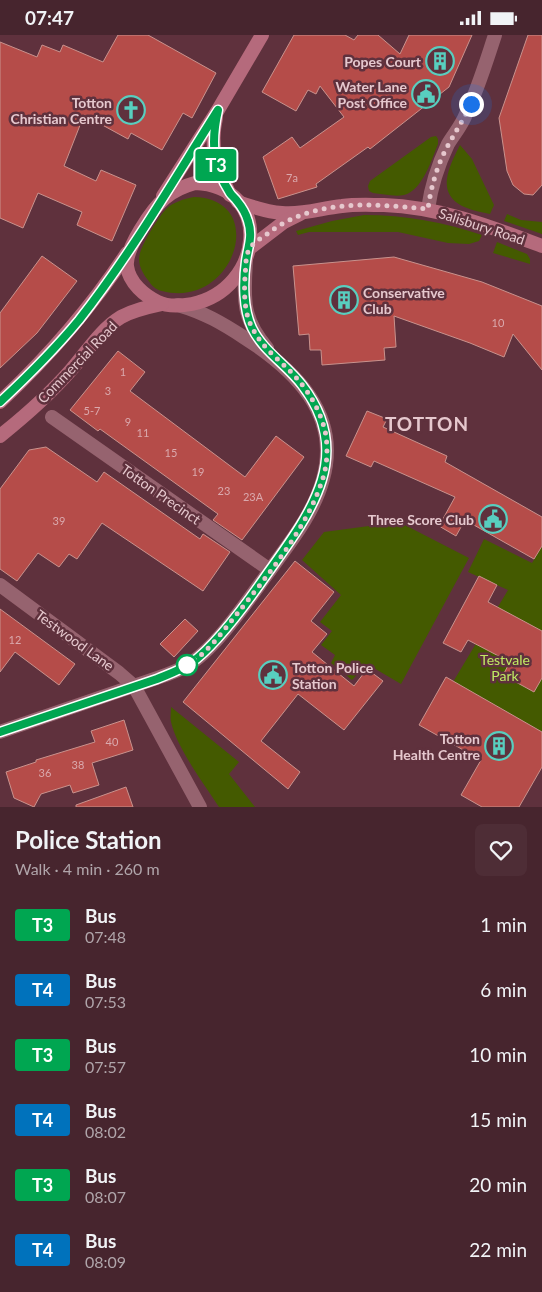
<!DOCTYPE html>
<meta charset="utf-8">
<style>
body{margin:0;font-family:Lato,sans-serif;background:#4e2d36;color:#f1f3f6;height:100vh;display:flex;flex-direction:column;font-size:19px;white-space:nowrap}
*{box-sizing:border-box;margin:0}
p{font-size:16px;color:#b0a5aa}
.icon{flex:none;width:28px;height:28px;fill:none;stroke:currentColor;stroke-width:2;stroke-linecap:round;stroke-linejoin:round}
.map{position:relative;height:772px;overflow:hidden}
.sheet{display:flex;flex-direction:column;background:#47252e;flex:1}
.sheet>*{flex:none}
.badge{padding:0 10px;border-radius:4px;font-size:18px;line-height:32px}
.you{position:absolute;width:25px;height:25px;margin:-12px;border:4px solid #fff;border-radius:50%;background:#1a73e8;box-shadow:0 0 0 8px #1a73e833}
.map>.badge{position:absolute;translate:-50% -50%;box-shadow:0 0 0 2px #fff}
.round{display:grid;place-items:center;flex:none;width:52px;height:52px;border-radius:8px;background:#4e2d36}
.summary{display:flex;align-items:center;justify-content:space-between;height:85px;padding:0 15px}
h1{font-size:24px;font-weight:700;line-height:38px}
ul{padding:0;list-style:none}
li{display:flex;align-items:center;gap:15px;height:65px;padding:0 15px}
li div{flex:1}
li b{display:block;font-size:19px}
li em{font-style:normal}
li .badge{min-width:55px;font-weight:700;text-align:center}
.status{display:flex;justify-content:space-between;align-items:center;height:35px;padding:0 25px;background:#47252e;direction:ltr}
.status svg{height:14px;fill:currentColor}
.map>svg:first-child{display:block}
.green{fill:#445a00}
.building{fill:#b54c49;stroke:#c9928d}
.lines{fill:none;stroke-linecap:round;stroke-linejoin:round}
.pedestrian{stroke:#96636f;stroke-width:14}
.minor{stroke:#96636f;stroke-width:14}
.tertiary{stroke:#96636f;stroke-width:14}
.primary{stroke:#b56a7c;stroke-width:14}
.line-casing{stroke:#fff;stroke-width:11}
.line{stroke:#00a651;stroke-width:8}
.walk{stroke:#e6c8ce;stroke-width:5;stroke-dasharray:0 9}
.stop-dot{fill:#fff;stroke:#00a651;stroke-width:2.5}
.labels{text-anchor:middle;dominant-baseline:central;stroke-width:5;stroke-linejoin:round;paint-order:stroke}
.number-label{font-size:11px;fill:#daa9ad}
.poi-label{font-size:14px;font-weight:bold;fill:#e6c8ce;stroke:#5f313d;text-anchor:end}
.street-label{font-size:14px;fill:#e6c8ce;stroke:#5f313d}
.park-label{font-size:14px;fill:#c0ea64;stroke:#5f313d}
.district-label{font-size:19px;font-weight:bold;letter-spacing:1px;fill:#e6c8ce;stroke:#5f313d}
</style>
<div class="status"><b>07:47</b><svg viewBox="0 0 49 12"><path d="M0 12V9h3v3zM5 12V6h3v6zM10 12V3h3v9zM15 12V0h3v12zM26 1h20v11H26zM47 4h2v5h-2z"/></svg></div>
<div class="map">
<svg width="542" height="772" viewBox="0 0 542 772">
<rect width="100%" height="100%" fill="#5f313d"/>
<g class="green">
<path d="M 436,101 L 438,104 L 438,109 C 432,124 422,156 404,160 C 395,162 382,159 373,158 L 369,156 L 368,151 L 370,146 L 431,102 Z"/>
<path d="M 460,110 L 472,124 L 494,170 L 490,179 C 482,177 474,176 467,173 C 434,160 449,132 460,110 Z"/>
<path d="M 194,162 C 270,164 234,275 162,256 C 156,255 151,250 148,245 C 143,239 139,231 139,224 C 139,212 158,183 166,174 C 173,167 184,164 194,162 Z"/>
<path d="M 507,179 L 521,185 L 542,187 L 542,199 L 504,186 Z"/>
<path d="M 364,180 C 405,180 444,187 482,200 L 479,206 L 469,209 L 448,208 L 398,197 L 309,197 L 298,200 L 296,196 L 332,186 Z"/>
<path d="M 497,207 L 527,219 L 530,224 L 530,229 L 493,218 Z"/>
<path d="M 399,487 L 469,523 L 401,649 L 367,629 L 352,645 L 331,628 L 335,620 L 321,610 L 332,596 L 320,587 L 341,560 L 302,525 L 324,497 Z"/>
<path d="M 484,504 L 532,528 L 542,511 L 542,697 L 453,647 L 508,555 L 468,537 Z"/>
<path d="M 171,672 L 239,727 L 229,739 L 255,772 L 219,772 C 204,749 177,713 171,687 C 170,683 171,677 171,672 Z"/>
</g>
<g class="building">
<path d="M 118,0 L 148,0 L 216,38 L 192,83 L 183,78 L 162,115 L 131,98 L 128,104 L 84,80 L 64,131 L 96,146 L 101,135 L 136,150 L 112,206 L 77,190 L 82,177 L 38,158 L 23,193 L 0,183 L 0,7 L 37,22 L 42,10 L 60,17 L 63,10 L 103,27 Z"/>
<path d="M 294,0 L 345,0 L 354,5 L 358,0 L 378,0 L 400,19 L 409,0 L 472,0 L 449,52 L 370,114 L 368,112 L 316,149 L 317,152 L 278,164 L 263,122 L 292,102 L 300,113 L 344,82 L 320,51 L 316,59 L 308,55 L 296,76 L 262,57 Z"/>
<path d="M 528,0 L 542,0 L 542,150 L 533,160 L 524,159 L 513,150 L 507,136 L 499,83 Z"/>
<path d="M 42,221 L 77,246 L 37,298 L 0,333 L 0,278 Z"/>
<path d="M 394,222 L 482,247 L 542,271 L 542,335 L 513,299 L 504,322 L 470,308 L 394,281 L 396,312 L 384,313 L 385,325 L 322,330 L 321,315 L 310,315 L 309,299 L 299,300 L 293,231 Z"/>
<path d="M 118,316 L 145,337 L 130,356 L 245,442 L 276,401 L 304,422 L 242,505 L 213,485 L 218,479 L 100,394 L 98,396 L 70,375 Z"/>
<path d="M 367,376 L 387,384 L 383,392 L 447,421 L 445,427 L 542,482 L 542,511 L 534,524 L 465,485 L 456,501 L 439,491 L 455,462 L 374,426 L 371,432 L 346,421 Z"/>
<path d="M 46,412 L 97,447 L 104,437 L 200,504 L 203,499 L 230,517 L 203,556 L 102,488 L 77,524 L 69,519 L 59,532 L 38,518 L 17,546 L 0,534 L 0,454 L 29,415 Z"/>
<path d="M 295,526 L 334,557 L 311,586 L 327,599 L 312,617 L 354,651 L 367,634 L 383,646 L 344,695 L 298,659 L 261,706 L 300,737 L 288,754 L 183,667 Z"/>
<path d="M 479,541 L 497,550 L 488,567 L 542,596 L 542,643 L 534,657 L 503,640 L 510,627 L 468,605 L 461,617 L 443,608 Z"/>
<path d="M 0,574 L 75,629 L 59,650 L 15,617 L 0,637 Z"/>
<path d="M 185,584 L 198,596 L 174,622 L 160,609 Z"/>
<path d="M 446,642 L 542,697 L 542,732 L 519,772 L 482,772 L 461,760 L 481,725 L 419,690 Z"/>
<path d="M 124,685 L 133,715 L 92,728 L 99,750 L 73,758 L 70,750 L 41,759 L 34,772 L 14,763 L 6,737 L 36,727 L 36,725 L 95,707 L 91,696 Z"/>
<path d="M 126,752 L 133,772 L 76,772 L 76,770 Z"/>
</g>
<g class="lines">
<path class="pedestrian" d="M 52,382 L 270,535"/>
<g class="minor">
<path d="M 246,225 C 244,262 241,283 267,313"/>
<path d="M 0,550 L 119,638 L 134,651 L 200,772"/>
<path d="M 0,697 L 157,643 C 169,639 181,635 191,628 C 217,611 247,567 265,542 C 287,511 313,481 323,444 C 341,379 295,335 245,303 C 222,288 205,278 178,270"/>
</g>
<path class="tertiary" d="M 428,174 C 431,152 438,130 448,109 C 454,99 462,90 466,79 C 478,54 486,27 495,0"/>
<g class="primary">
<path d="M 216,83 C 209,114 217,132 230,160"/>
<path d="M 195,148 C 275,151 263,255 192,269 C 181,271 168,272 158,267 C 145,261 129,248 127,231 C 125,214 152,174 165,163 C 174,155 184,151 195,148 Z"/>
<path d="M 163,161 L 218,75 L 262,0"/>
<path d="M 238,167 C 252,172 267,177 282,178 C 303,180 322,173 342,171 C 356,169 371,170 384,170 C 440,172 491,192 542,211"/>
<path d="M 250,213 L 284,187 L 300,179"/>
<path d="M 0,367 C 48,322 91,273 127,218"/>
<path d="M 0,401 C 25,381 50,359 71,335 C 87,317 100,295 121,282 C 134,275 148,272 162,269"/>
</g>
</g>
<g class="lines">
<defs>
<path id="line" d="M 0,367 C 28,341 55,314 79,285 C 131,219 173,146 218,75 C 211,106 212,130 230,158 C 232,161 235,163 237,166 C 242,172 246,179 248,186 C 253,201 248,212 246,226 C 243,247 243,274 252,293 C 263,316 287,330 302,350 C 356,420 310,479 267,539 C 249,565 217,610 191,628 C 181,635 169,639 157,644 L 0,697"/>
</defs>
<use href="#line" class="line-casing"/>
<use href="#line" class="line"/>
<path class="walk" d="M 187,630 C 208,618 222,597 237,579 C 267,541 307,493 322,446 C 327,432 328,416 326,401 C 322,377 308,354 290,336 C 277,323 261,311 253,294 C 244,279 244,259 245,242 C 246,233 245,220 250,213 C 255,206 265,201 271,196 C 317,163 374,169 428,174 C 431,151 438,127 450,107 C 457,94 465,82 471,69"/>
</g>
<defs>
<symbol id="building-ring" viewBox="-11 -11 22 22"><circle r="9.5" fill="#5f313d" stroke="#58cebf" stroke-width="1.5"/><path d="M-4-6H4V6H1V3H-1V6H-4ZM-2.5-4.3h1.7v1.8h-1.7ZM.8-4.3h1.7v1.8H.8ZM-2.5-1h1.7V.8h-1.7ZM.8-1h1.7V.8H.8Z" fill="#58cebf"/></symbol>
<symbol id="civic-ring" viewBox="-11 -11 22 22"><circle r="9.5" fill="#5f313d" stroke="#58cebf" stroke-width="1.5"/><path d="M-.6-6.5H3V-4.5H.6V-3L4-1V1h2V6H-6V1h2V-1L-.6-3ZM-1.2 2.5V6h2.4V2.5Z" fill="#58cebf"/></symbol>
<symbol id="church-ring" viewBox="-11 -11 22 22"><circle r="9.5" fill="#5f313d" stroke="#58cebf" stroke-width="1.5"/><path d="M-1.2-6h2.4v3.5h3.3v2.4h-3.3V6h-2.4V-.1h-3.3v-2.4h3.3Z" fill="#58cebf"/></symbol>
</defs>
<g fill-rule="evenodd">
<use href="#building-ring" x="424" y="10" width="32" height="32"/>
<use href="#civic-ring" x="410" y="43" width="32" height="32"/>
<use href="#church-ring" x="115" y="59" width="32" height="32"/>
<use href="#building-ring" x="328" y="249" width="32" height="32"/>
<use href="#civic-ring" x="477" y="468" width="32" height="32"/>
<use href="#civic-ring" x="257" y="624" width="32" height="32"/>
<use href="#building-ring" x="483" y="695" width="32" height="32"/>
</g>
<circle class="stop-dot" cx="187" cy="630" r="10"/>
<g class="labels">
<g class="number-label">
<text x="292" y="142">7a</text>
<text x="498" y="287">10</text>
<text x="123" y="336">1</text>
<text x="108" y="355">3</text>
<text x="92" y="375">5-7</text>
<text x="128" y="386">9</text>
<text x="143" y="397">11</text>
<text x="171" y="417">15</text>
<text x="198" y="436">19</text>
<text x="224" y="455">23</text>
<text x="253" y="461">23A</text>
<text x="59" y="485">39</text>
<text x="15" y="604">12</text>
<text x="112" y="706">40</text>
<text x="78" y="729">38</text>
<text x="45" y="737">36</text>
</g>
<g class="poi-label">
<text x="421" y="26">Popes Court</text>
<text x="407" y="51">Water Lane<tspan x="407" dy="16">Post Office</tspan></text>
<text x="112" y="67">Totton<tspan x="112" dy="16">Christian Centre</tspan></text>
<text x="363" y="257" text-anchor="start">Conservative<tspan x="363" dy="16">Club</tspan></text>
<text x="474" y="484">Three Score Club</text>
<text x="292" y="632" text-anchor="start">Totton Police<tspan x="292" dy="16">Station</tspan></text>
<text x="480" y="703">Totton<tspan x="480" dy="16">Health Centre</tspan></text>
</g>
<g class="street-label">
<text transform="translate(482 191) rotate(18)">Salisbury Road</text>
<text transform="translate(77 327) rotate(-46)">Commercial Road</text>
<text transform="translate(161 459) rotate(35)">Totton Precinct</text>
<text transform="translate(75 605) rotate(36)">Testwood Lane</text>
</g>
<g class="park-label">
<text x="505" y="624">Testvale<tspan x="505" dy="16">Park</tspan></text>
</g>
<g class="district-label">
<text x="427" y="388">TOTTON</text>
</g>
</g>
</svg>
<div class="you" style="left:471px;top:69px"></div>
<b class="badge" style="left:216px;top:130px;background:#00a651;color:#fff">T3</b>
</div>
<section class="sheet">
<div class="summary"><div><h1>Police Station</h1><p>Walk · 4 min · 260 m</p></div><a class="round"><svg class="icon" aria-label="heart" viewBox="0 0 24 24"><path d="M12 20l-8-8c-3-5 5-10 8-4 3-6 11-1 8 4z"/></svg></a></div>
<ul>
<li><span class="badge" style="background:#00a651;color:#fff">T3</span><div><b>Bus</b><p>07:48</p></div><em>1 min</em></li>
<li><span class="badge" style="background:#0072bc;color:#fff">T4</span><div><b>Bus</b><p>07:53</p></div><em>6 min</em></li>
<li><span class="badge" style="background:#00a651;color:#fff">T3</span><div><b>Bus</b><p>07:57</p></div><em>10 min</em></li>
<li><span class="badge" style="background:#0072bc;color:#fff">T4</span><div><b>Bus</b><p>08:02</p></div><em>15 min</em></li>
<li><span class="badge" style="background:#00a651;color:#fff">T3</span><div><b>Bus</b><p>08:07</p></div><em>20 min</em></li>
<li><span class="badge" style="background:#0072bc;color:#fff">T4</span><div><b>Bus</b><p>08:09</p></div><em>22 min</em></li>
</ul>
</section>
